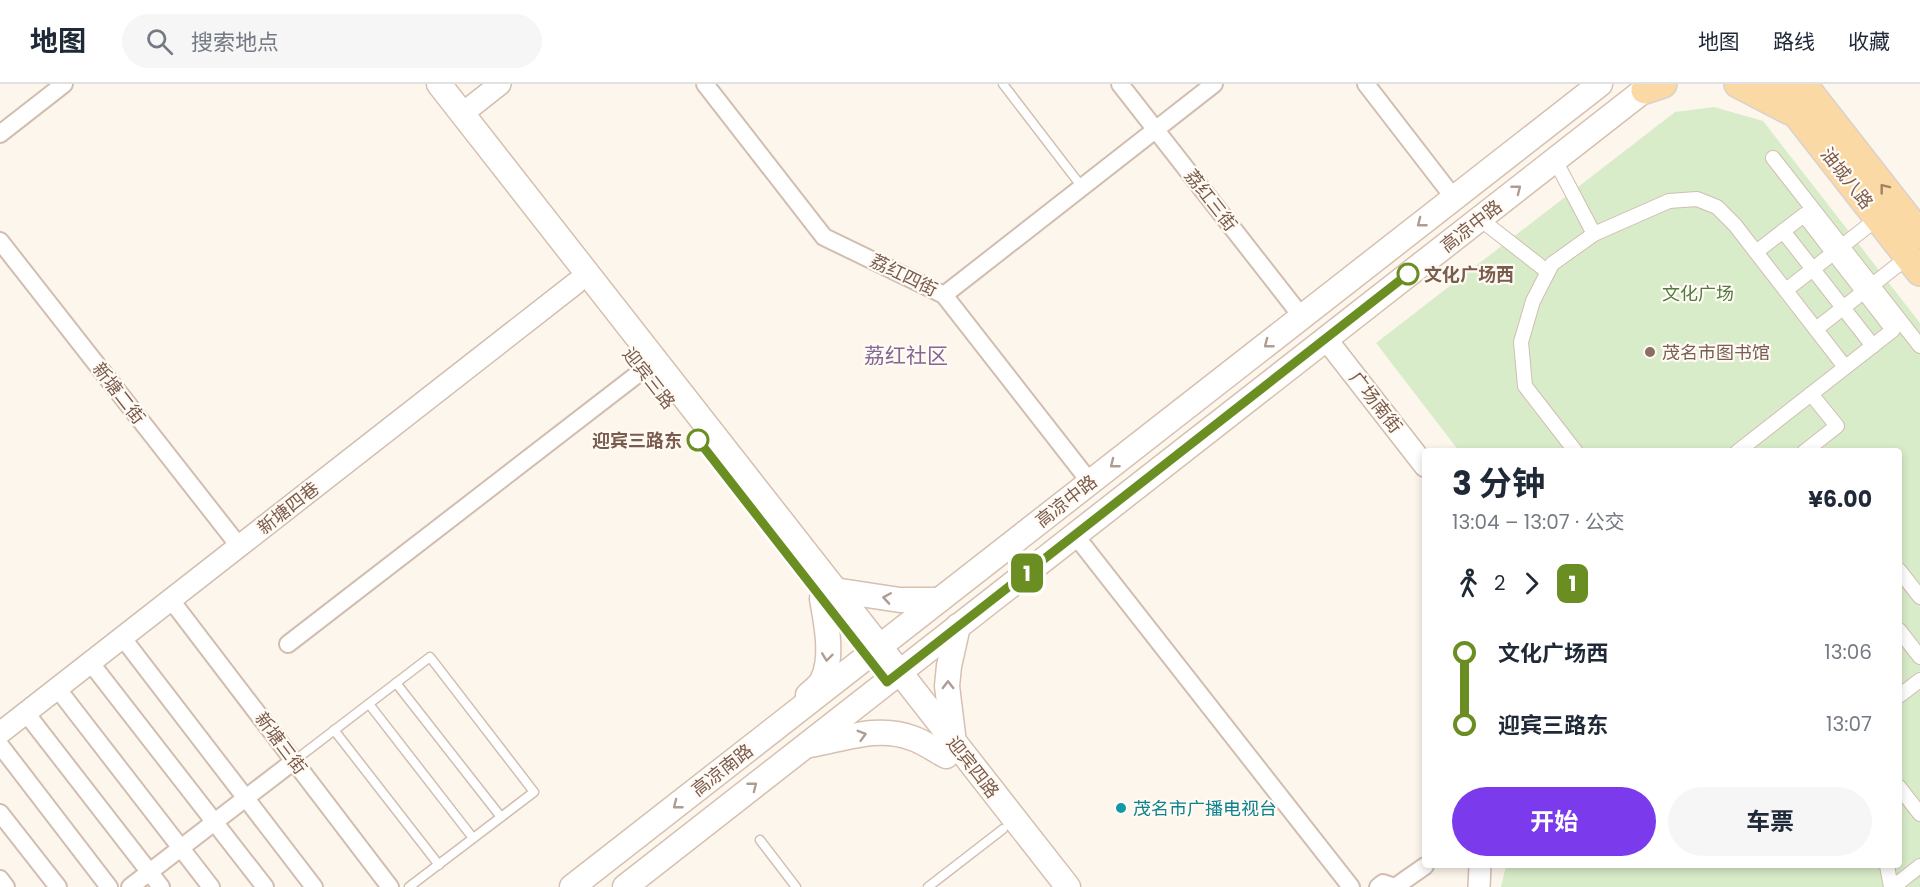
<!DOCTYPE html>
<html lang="zh">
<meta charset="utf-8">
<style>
body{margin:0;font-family:Poppins,"Noto Sans SC",sans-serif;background:#f6f6f7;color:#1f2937;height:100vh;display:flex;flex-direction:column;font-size:22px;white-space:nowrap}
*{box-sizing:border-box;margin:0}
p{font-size:20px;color:#747a83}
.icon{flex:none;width:33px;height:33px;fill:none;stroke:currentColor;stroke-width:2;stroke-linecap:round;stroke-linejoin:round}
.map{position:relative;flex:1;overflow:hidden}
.details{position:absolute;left:1422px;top:364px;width:480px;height:420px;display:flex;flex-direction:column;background:#fff;border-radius:6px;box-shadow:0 3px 9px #0003}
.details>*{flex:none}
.badge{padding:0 12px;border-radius:9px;font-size:21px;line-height:39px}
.map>.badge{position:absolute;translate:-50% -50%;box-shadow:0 0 0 3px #fff}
.legs{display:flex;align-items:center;gap:9px;height:66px;padding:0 30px;font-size:20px}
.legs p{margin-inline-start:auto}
.overview{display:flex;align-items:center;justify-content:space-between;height:102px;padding:0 30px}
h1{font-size:33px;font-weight:700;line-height:45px}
.cta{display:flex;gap:12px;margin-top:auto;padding:12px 30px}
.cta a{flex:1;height:69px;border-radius:36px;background:#7c3aed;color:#fff;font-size:24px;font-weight:700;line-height:69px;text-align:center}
.cta a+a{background:#f6f6f7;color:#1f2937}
ul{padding:0 30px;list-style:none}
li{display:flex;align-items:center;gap:21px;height:72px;font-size:22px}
li i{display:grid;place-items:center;width:9px;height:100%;margin:0 8px;background:currentColor}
li i::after{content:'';width:15px;height:15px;margin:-8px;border:4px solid;border-radius:50%;background:#fff}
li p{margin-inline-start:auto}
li:first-child i{background:linear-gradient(#0000 50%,currentColor 0)}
li:last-child i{background:linear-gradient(currentColor 50%,#0000 0)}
header{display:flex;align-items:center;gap:36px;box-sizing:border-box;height:84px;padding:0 30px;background:#fff;border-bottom:2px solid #e0e1e3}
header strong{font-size:28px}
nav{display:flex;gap:33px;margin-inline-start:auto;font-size:21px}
.search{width:420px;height:54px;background:#f6f6f7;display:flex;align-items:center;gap:15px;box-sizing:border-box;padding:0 21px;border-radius:33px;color:#747a83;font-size:22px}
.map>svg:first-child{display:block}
.green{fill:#d8ecc9}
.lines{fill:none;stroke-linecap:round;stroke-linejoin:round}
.service-casing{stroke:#d1beb0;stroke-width:11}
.pedestrian-casing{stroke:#d1beb0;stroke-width:16}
.minor-casing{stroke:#d1beb0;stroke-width:20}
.tertiary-casing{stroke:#d1beb0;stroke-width:24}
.secondary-casing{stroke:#d6c0b0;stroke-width:27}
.primary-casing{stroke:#dad1cd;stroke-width:30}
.service{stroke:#fff;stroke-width:8}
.pedestrian{stroke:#fff;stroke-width:14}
.minor{stroke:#fff;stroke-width:16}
.tertiary{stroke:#fff;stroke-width:21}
.secondary{stroke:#fff;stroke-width:24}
.primary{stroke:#fbd9a5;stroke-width:27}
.oneway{stroke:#a18267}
.oneway2{stroke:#af9d94}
.line-1-casing{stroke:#fff;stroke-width:14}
.line-1{stroke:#6b8e23;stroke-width:9}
.stop-1-dot{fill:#fff;stroke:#6b8e23;stroke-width:3}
.education-dot{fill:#8d6e63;stroke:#fffaf3;stroke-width:2}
.culture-dot{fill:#0f9aa8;stroke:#fffaf3;stroke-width:2}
.labels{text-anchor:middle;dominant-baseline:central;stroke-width:4.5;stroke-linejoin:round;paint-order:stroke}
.street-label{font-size:18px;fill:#7a5c4d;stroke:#fffaf3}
.stop-label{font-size:18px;font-weight:bold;fill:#7a5c4d;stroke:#fffaf3;text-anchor:start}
.park-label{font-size:18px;fill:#537a41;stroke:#fffaf3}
.education-label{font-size:18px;fill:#785e54;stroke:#fffaf3;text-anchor:start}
.culture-label{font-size:18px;fill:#0d838f;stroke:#fffaf3;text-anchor:start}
.quarter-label{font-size:21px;fill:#846695;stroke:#fffaf3}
</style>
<header>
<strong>地图</strong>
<div class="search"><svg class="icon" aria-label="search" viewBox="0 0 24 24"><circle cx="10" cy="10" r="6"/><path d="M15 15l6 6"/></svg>搜索地点</div>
<nav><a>地图</a><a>路线</a><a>收藏</a></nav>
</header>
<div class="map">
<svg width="1920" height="803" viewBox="0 0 1920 803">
<rect width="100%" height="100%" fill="#fdf6ec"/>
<path class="green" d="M 1714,23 L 1763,37 L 1920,239 L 1920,803 L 1501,803 L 1506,782 L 1899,782 L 1899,368 L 1459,367 L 1376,259 L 1675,28 Z"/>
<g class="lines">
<defs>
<g id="service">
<path d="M 1003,0 L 1082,103"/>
<path d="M 396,599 L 501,733"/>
<path d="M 369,620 L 473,754"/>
<path d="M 334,646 L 439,781"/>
<path d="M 294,677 L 430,573 L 534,708 L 409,803"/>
<path d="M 760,756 L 796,803"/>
<path d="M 928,803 L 1003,745"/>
</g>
<g id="pedestrian">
<path d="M 1773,74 L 1920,262"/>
<path d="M 1555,76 L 1594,150"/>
<path d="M 1480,135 L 1548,188"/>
<path d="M 1783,147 L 1873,262"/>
<path d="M 1786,206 L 1878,134"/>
<path d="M 1816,245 L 1908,173"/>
<path d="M 1576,368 L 1525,302 L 1521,258 L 1533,217 L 1552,180 L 1594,150 L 1669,117 L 1697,115 L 1717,123 L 1735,141 L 1845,283"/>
<path d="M 1737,368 L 1893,246 L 1804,131 L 1756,168"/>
<path d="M 1804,368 L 1837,342 L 1811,310"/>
<path d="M 1899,486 L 1920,513"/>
<path d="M 1899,546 L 1920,573"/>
<path d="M 1899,612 L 1920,596"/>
<path d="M 1899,703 L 1920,730"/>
<path d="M 1887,782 L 1891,803"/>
<path d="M 1893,803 L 1920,782"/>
</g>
<g id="minor">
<path d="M 705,0 L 824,153 L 944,211 L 1090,398"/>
<path d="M 1120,0 L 1302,233"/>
<path d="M 1366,0 L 1454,114"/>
<path d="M 0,50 L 64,0"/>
<path d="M 0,157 L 239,462"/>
<path d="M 944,211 L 1214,0"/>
<path d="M 1075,451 L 1351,803"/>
<path d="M 171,516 L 390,803"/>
<path d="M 122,553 L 314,803"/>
<path d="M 288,560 L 643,286"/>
<path d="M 90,578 L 265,803"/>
<path d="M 57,604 L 211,803"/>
<path d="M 26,629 L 161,803"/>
<path d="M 0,661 L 109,803"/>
<path d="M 0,729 L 58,803"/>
<path d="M 0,795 L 6,803"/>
<path d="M 130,803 L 294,677"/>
<path d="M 1378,803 L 1383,799 L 1395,803 L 1425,782"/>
</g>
<g id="tertiary">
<path d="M 462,30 L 500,0"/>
<path d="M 1326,255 L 1425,382"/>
<path d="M 0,649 L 576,199"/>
<path d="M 1479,803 L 1480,782"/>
</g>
<g id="secondary">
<path d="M 439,0 L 1068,803"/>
<path d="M 834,506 L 900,516 L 939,516"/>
<path d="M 808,611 C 813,607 819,602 822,597 C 834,574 826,538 822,515"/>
<path d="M 954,659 L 947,602 L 949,582 L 958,542"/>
<path d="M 810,661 C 844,655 879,641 912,654 C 924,658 935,666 946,672"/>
<path d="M 572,803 L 1600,0"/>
<path d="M 625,803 L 1652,0"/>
</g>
<g id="primary">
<path d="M 1738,0 L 1790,27"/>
<path d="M 1773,0 L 1920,188"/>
<path d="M 1803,0 L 1920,150"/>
<path d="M 1645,6 L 1663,0"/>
</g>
</defs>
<use href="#service" class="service-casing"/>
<use href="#pedestrian" class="pedestrian-casing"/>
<use href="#minor" class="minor-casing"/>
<use href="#tertiary" class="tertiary-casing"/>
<use href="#secondary" class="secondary-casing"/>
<use href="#primary" class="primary-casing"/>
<use href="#service" class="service"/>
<use href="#pedestrian" class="pedestrian"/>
<use href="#minor" class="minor"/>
<use href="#tertiary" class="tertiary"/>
<use href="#secondary" class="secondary"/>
<use href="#primary" class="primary"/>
</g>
<defs><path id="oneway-chevron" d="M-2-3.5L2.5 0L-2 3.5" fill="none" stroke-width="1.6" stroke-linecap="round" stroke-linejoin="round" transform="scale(1.5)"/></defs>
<use class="oneway" href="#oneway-chevron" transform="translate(1884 104) rotate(-128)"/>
<g class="oneway2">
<use href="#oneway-chevron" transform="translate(1517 105) rotate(-38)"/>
<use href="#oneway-chevron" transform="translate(1421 139) rotate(142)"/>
<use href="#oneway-chevron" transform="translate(1268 260) rotate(142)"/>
<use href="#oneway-chevron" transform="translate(1114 380) rotate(142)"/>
<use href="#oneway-chevron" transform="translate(887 514) rotate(-171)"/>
<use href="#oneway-chevron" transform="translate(827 573) rotate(97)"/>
<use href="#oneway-chevron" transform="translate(948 601) rotate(-90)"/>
<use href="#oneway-chevron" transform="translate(862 651) rotate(-16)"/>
<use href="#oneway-chevron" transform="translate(753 702) rotate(-38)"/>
<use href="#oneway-chevron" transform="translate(677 721) rotate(142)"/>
</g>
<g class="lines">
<defs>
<path id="line-1" d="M 698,356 L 887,598 L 1408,190"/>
</defs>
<use href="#line-1" class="line-1-casing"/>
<use href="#line-1" class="line-1"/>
</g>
<g class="stop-1-dot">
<circle cx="1408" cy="190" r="10"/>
<circle cx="698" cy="356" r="10"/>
</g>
<circle class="education-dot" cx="1650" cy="268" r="6"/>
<circle class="culture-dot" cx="1121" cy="724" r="6"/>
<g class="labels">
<g class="street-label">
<text transform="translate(1847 94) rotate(52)">油城八路</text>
<text transform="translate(1211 116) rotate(52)">荔红三街</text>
<text transform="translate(1471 142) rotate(-38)">高凉中路</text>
<text transform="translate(904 191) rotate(26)">荔红四街</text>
<text transform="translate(649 294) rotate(52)">迎宾三路</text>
<text transform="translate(119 309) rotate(52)">新塘二街</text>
<text transform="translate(1376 318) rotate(52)">广场南街</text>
<text transform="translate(1066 417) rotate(-38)">高凉中路</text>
<text transform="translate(288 424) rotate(-38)">新塘四巷</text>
<text transform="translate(281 659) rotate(53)">新塘三街</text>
<text transform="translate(973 683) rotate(52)">迎宾四路</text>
<text transform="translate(722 686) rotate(-38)">高凉南路</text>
</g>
<g class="stop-label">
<text x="1424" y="190">文化广场西</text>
<text x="682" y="356" text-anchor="end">迎宾三路东</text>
</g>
<g class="park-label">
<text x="1698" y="209">文化广场</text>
</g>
<g class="education-label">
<text x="1662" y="268">茂名市图书馆</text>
</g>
<g class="culture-label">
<text x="1133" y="724">茂名市广播电视台</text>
</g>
<g class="quarter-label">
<text x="906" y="271">荔红社区</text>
</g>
</g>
</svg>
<b class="badge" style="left:1027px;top:489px;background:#6b8e23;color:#fff">1</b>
<section class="details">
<div class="overview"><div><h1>3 分钟</h1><p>13:04 – 13:07 · 公交</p></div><b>¥6.00</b></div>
<div class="legs"><svg class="icon" aria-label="walk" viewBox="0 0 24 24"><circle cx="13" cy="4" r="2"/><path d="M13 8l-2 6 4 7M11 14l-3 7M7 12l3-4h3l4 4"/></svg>2<svg class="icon" aria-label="forward" viewBox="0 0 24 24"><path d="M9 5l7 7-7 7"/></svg><b class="badge" style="background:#6b8e23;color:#fff">1</b></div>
<ul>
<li><i style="color:#6b8e23"></i><b>文化广场西</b><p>13:06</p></li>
<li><i style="color:#6b8e23"></i><b>迎宾三路东</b><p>13:07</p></li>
</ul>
<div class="cta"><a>开始</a><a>车票</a></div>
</section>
</div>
